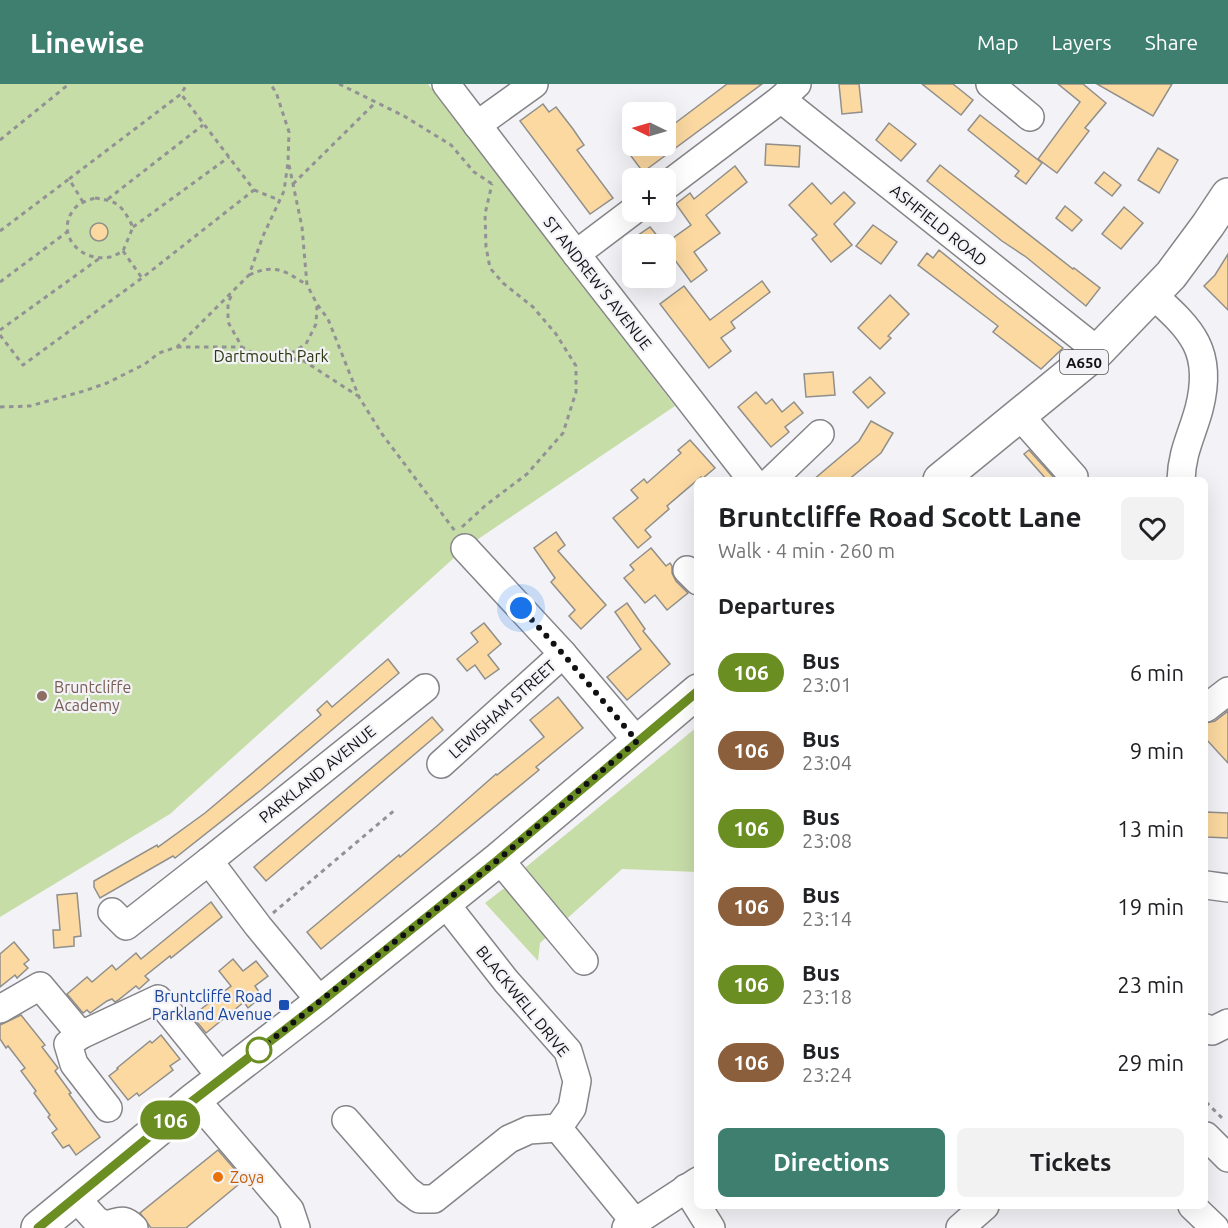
<!DOCTYPE html>
<meta charset="utf-8">
<style>
body{margin:0;font-family:Ubuntu,sans-serif;background:#f2f2f2;color:#202124;height:100vh;display:flex;flex-direction:column;font-size:22px;white-space:nowrap}
*{box-sizing:border-box;margin:0}
p{font-size:20px;color:#757577}
.icon{flex:none;width:33px;height:33px;fill:none;stroke:currentColor;stroke-width:2;stroke-linecap:round;stroke-linejoin:round}
.map{position:relative;flex:1;overflow:hidden}
.details{position:absolute;left:694px;top:393px;width:514px;height:732px;display:flex;flex-direction:column;background:#fff;border-radius:9px;box-shadow:0 6px 24px #0002}
.details>*{flex:none}
.badge{padding:0 12px;border-radius:20px;font-size:21px;line-height:39px}
.needle{width:39px;rotate:275deg}
.fabs{position:absolute;left:622px;top:18px;display:grid;gap:12px}
.fabs a{display:grid;place-items:center;width:54px;height:54px;border-radius:9px;background:#fff;box-shadow:0 6px 24px #0002;font-size:30px}
.you{position:absolute;width:30px;height:30px;margin:-15px;border:4px solid #fff;border-radius:50%;background:#1a73e8;box-shadow:0 0 0 9px #1a73e833}
.map>.badge{position:absolute;translate:-50% -50%;box-shadow:0 0 0 3px #fff}
h2{padding:0 24px;font-size:22px;line-height:54px}
.round{display:grid;place-items:center;flex:none;width:63px;height:63px;border-radius:9px;background:#f2f2f2}
.overview{display:flex;align-items:center;justify-content:space-between;height:102px;padding:0 24px}
h1{font-size:28px;font-weight:700;line-height:45px}
.action{display:flex;gap:12px;margin-top:auto;padding:12px 24px}
.action a{flex:1;height:69px;border-radius:9px;background:#3e7f70;color:#fff;font-size:24px;font-weight:700;line-height:69px;text-align:center}
.action a+a{background:#f2f2f2;color:#202124}
ul{padding:0;list-style:none}
li{display:flex;align-items:center;gap:18px;height:78px;padding:0 24px}
li div{flex:1}
li b{display:block;font-size:22px}
li em{font-style:normal}
li .badge{min-width:66px;font-weight:700;text-align:center}
header{display:flex;align-items:center;gap:36px;box-sizing:border-box;height:84px;padding:0 30px;background:#3e7f70;color:#fff}
header strong{font-size:28px}
nav{display:flex;gap:33px;margin-inline-start:auto;font-size:21px}
.map>svg:first-child{display:block}
.green{fill:#c7dda8}
.building{fill:#fcd9a1;stroke:#918f8b;stroke-width:1.5}
.lines{fill:none;stroke-linecap:round;stroke-linejoin:round}
.minor-casing{stroke:#858589;stroke-width:30}
.major-casing{stroke:#858589;stroke-width:36}
.path{stroke:#929295;stroke-width:3;stroke-dasharray:4.5 4.5;stroke-linecap:butt}
.minor{stroke:#fff;stroke-width:27}
.major{stroke:#fff;stroke-width:33}
.line-casing{stroke:#fff;stroke-width:14}
.line{stroke:#6b8e23;stroke-width:9}
.walk{stroke:#111113;stroke-width:6;stroke-dasharray:0 10.8}
.education-dot{fill:#8d6e63;stroke:#f3f3f7;stroke-width:2}
.transit-dot{fill:#1a4fb4;stroke:#f3f3f7;stroke-width:2}
.stop-dot{fill:#fff;stroke:#6b8e23;stroke-width:3}
.food-dot{fill:#e8710a;stroke:#f3f3f7;stroke-width:2}
.labels{text-anchor:middle;dominant-baseline:central;stroke-width:4.5;stroke-linejoin:round;paint-order:stroke}
.shield{fill:#f3f3f7;stroke:#555557;stroke-width:1.5}
.shield-label{font-size:15px;font-weight:bold;fill:#111113}
.street-label{font-size:16px;fill:#111113;stroke:#f3f3f7}
.park-label{font-size:16px;fill:#2a380e;stroke:#f3f3f7}
.education-label{font-size:16px;fill:#785e54;stroke:#f3f3f7;text-anchor:start}
.transit-label{font-size:16px;fill:#164399;stroke:#f3f3f7;text-anchor:end}
.food-label{font-size:16px;fill:#c56008;stroke:#f3f3f7;text-anchor:start}
</style>
<header>
<strong>Linewise</strong>
<nav><a>Map</a><a>Layers</a><a>Share</a></nav>
</header>
<div class="map">
<svg width="1228" height="1144" viewBox="0 0 1228 1144">
<rect width="100%" height="100%" fill="#f3f3f7"/>
<g class="green">
<path d="M 0,0 L 428,0 L 675,322 L 465,464 L 170,730 L 0,833 Z"/>
<path d="M 697,643 L 697,788 L 622,785 L 561,840 L 525,797 L 526,783 Z"/>
<path d="M 503,805 L 514,806 L 550,850 L 540,859 L 538,877 L 485,819 Z"/>
</g>
<g class="building">
<path d="M 727,0 L 762,0 L 643,88 L 631,72 L 645,62 L 666,62 L 666,46 Z"/>
<path d="M 839,0 L 859,0 L 862,28 L 842,30 Z"/>
<path d="M 922,0 L 953,0 L 973,16 L 961,31 Z"/>
<path d="M 1058,0 L 1083,0 L 1106,19 L 1085,44 L 1089,47 L 1057,89 L 1038,75 L 1080,18 Z"/>
<path d="M 1097,0 L 1172,0 L 1153,32 Z"/>
<path d="M 543,20 L 549,28 L 556,23 L 573,45 L 584,61 L 577,66 L 613,114 L 590,130 L 520,37 Z"/>
<path d="M 980,31 L 1042,79 L 1026,100 L 1015,92 L 1019,87 L 968,46 Z"/>
<path d="M 889,39 L 916,60 L 901,77 L 876,56 Z"/>
<path d="M 766,60 L 800,62 L 799,83 L 765,81 Z"/>
<path d="M 1158,64 L 1178,76 L 1159,109 L 1138,96 Z"/>
<path d="M 940,81 L 1073,185 L 1074,184 L 1100,204 L 1086,222 L 1026,173 L 1002,157 L 927,97 Z"/>
<path d="M 735,82 L 747,98 L 706,131 L 720,149 L 694,168 L 707,186 L 691,198 L 672,172 L 666,176 L 666,159 L 691,141 L 676,120 L 690,109 L 694,115 Z"/>
<path d="M 1104,88 L 1121,101 L 1112,112 L 1095,99 Z"/>
<path d="M 812,99 L 831,120 L 844,108 L 855,119 L 834,140 L 852,161 L 831,178 L 812,155 L 817,151 L 789,121 Z"/>
<path d="M 1065,122 L 1082,136 L 1072,147 L 1056,134 Z"/>
<path d="M 1124,123 L 1143,139 L 1121,165 L 1102,150 Z"/>
<circle cx="99" cy="148" r="9"/>
<path d="M 873,141 L 897,158 L 881,180 L 856,162 Z"/>
<path d="M 650,143 L 664,160 L 644,160 L 637,152 Z"/>
<path d="M 939,166 L 998,214 L 1063,264 L 1041,285 L 993,248 L 998,242 L 918,181 L 927,169 L 933,174 Z"/>
<path d="M 1228,170 L 1228,226 L 1204,202 L 1215,191 Z"/>
<path d="M 762,197 L 770,208 L 731,238 L 735,244 L 721,254 L 731,267 L 709,284 L 660,220 L 684,202 L 710,236 Z"/>
<path d="M 890,211 L 909,230 L 888,252 L 891,254 L 880,265 L 858,244 Z"/>
<path d="M 833,288 L 835,311 L 806,313 L 804,290 Z"/>
<path d="M 870,293 L 885,309 L 868,324 L 853,308 Z"/>
<path d="M 756,308 L 766,320 L 772,315 L 782,328 L 794,318 L 803,329 L 785,343 L 789,348 L 771,363 L 738,323 Z"/>
<path d="M 871,337 L 893,349 L 881,369 L 848,396 L 813,396 L 859,357 Z"/>
<path d="M 690,356 L 715,384 L 703,394 L 701,393 L 667,422 L 669,425 L 645,446 L 651,453 L 638,464 L 613,434 L 638,414 L 631,406 L 644,395 L 647,399 L 681,369 L 678,366 Z"/>
<path d="M 1029,366 L 1056,396 L 1047,396 L 1024,370 Z"/>
<path d="M 556,448 L 565,461 L 558,467 L 606,521 L 581,545 L 569,532 L 575,526 L 551,498 L 555,494 L 534,464 Z"/>
<path d="M 651,464 L 666,482 L 670,479 L 672,482 L 672,489 L 676,497 L 688,509 L 667,526 L 655,511 L 645,519 L 624,494 L 634,486 L 630,481 Z"/>
<path d="M 627,519 L 645,545 L 643,547 L 670,580 L 627,616 L 607,593 L 641,565 L 615,528 Z"/>
<path d="M 484,539 L 501,560 L 488,571 L 499,585 L 485,595 L 475,581 L 467,587 L 457,575 L 478,558 L 471,549 Z"/>
<path d="M 388,575 L 399,589 L 261,706 L 175,774 L 173,772 L 100,814 L 94,803 L 94,797 L 157,761 L 158,763 L 205,729 L 321,631 L 317,626 L 327,617 L 332,623 Z"/>
<path d="M 558,613 L 583,644 L 536,683 L 539,686 L 321,865 L 307,848 L 399,771 L 400,773 L 437,742 L 496,690 L 497,691 L 544,653 L 530,636 Z"/>
<path d="M 1228,627 L 1228,679 L 1206,655 L 1206,639 L 1215,637 Z"/>
<path d="M 432,633 L 443,646 L 266,797 L 254,783 Z"/>
<path d="M 1206,728 L 1228,729 L 1228,754 L 1206,753 Z"/>
<path d="M 77,809 L 81,852 L 74,853 L 74,862 L 54,864 L 53,846 L 60,846 L 57,811 Z"/>
<path d="M 211,818 L 222,833 L 171,874 L 170,872 L 145,892 L 149,896 L 139,905 L 136,902 L 117,917 L 115,918 L 112,915 L 107,917 L 90,929 L 87,926 L 83,929 L 67,910 L 87,893 L 92,898 L 112,881 L 116,886 L 136,869 L 141,875 Z"/>
<path d="M 14,858 L 29,876 L 24,880 L 28,884 L 17,894 L 15,891 L 0,903 L 0,870 Z"/>
<path d="M 233,875 L 243,887 L 256,877 L 268,892 L 255,902 L 262,912 L 248,924 L 244,918 L 206,949 L 192,932 L 231,902 L 219,887 Z"/>
<path d="M 21,931 L 45,961 L 42,963 L 58,984 L 55,987 L 71,1009 L 69,1010 L 100,1053 L 76,1071 L 69,1061 L 63,1064 L 52,1049 L 57,1045 L 48,1033 L 50,1031 L 34,1009 L 36,1007 L 21,987 L 25,984 L 8,962 L 6,964 L 0,955 L 0,941 Z"/>
<path d="M 161,951 L 180,975 L 170,982 L 173,986 L 139,1012 L 137,1009 L 128,1016 L 109,992 L 118,985 L 117,984 L 150,957 L 152,959 Z"/>
<path d="M 218,1066 L 244,1096 L 186,1144 L 151,1144 L 140,1129 Z"/>
</g>
<g class="lines">
<defs>
<g id="minor">
<path d="M 446,0 L 576,170 L 752,396"/>
<path d="M 990,0 L 1030,33"/>
<path d="M 781,15 L 1098,267"/>
<path d="M 477,41 L 534,0"/>
<path d="M 666,102 L 781,15 L 797,0"/>
<path d="M 576,170 L 633,127"/>
<path d="M 1152,210 C 1192,246 1214,267 1199,325 C 1192,351 1182,367 1181,396"/>
<path d="M 1019,331 L 1074,393"/>
<path d="M 772,396 L 820,350"/>
<path d="M 465,464 L 563,570 L 637,657"/>
<path d="M 687,486 L 698,497"/>
<path d="M 1206,624 L 1228,607"/>
<path d="M 441,680 L 563,570"/>
<path d="M 499,775 L 584,877"/>
<path d="M 209,777 L 425,604"/>
<path d="M 1206,801 L 1228,804"/>
<path d="M 444,818 L 506,897 L 568,967 L 577,997 L 572,1024 L 558,1044"/>
<path d="M 112,828 L 126,842 L 209,777 L 258,842 L 321,918"/>
<path d="M 0,925 L 40,902 L 81,951"/>
<path d="M 1206,944 L 1212,947 L 1228,939"/>
<path d="M 195,1015 L 290,1126 L 296,1144"/>
<path d="M 108,1024 L 74,980 L 68,960 L 81,951 L 158,915 L 222,994"/>
<path d="M 346,1036 L 407,1106 L 419,1115 L 434,1115 L 509,1055 L 529,1046 L 558,1044"/>
<path d="M 558,1044 L 634,1137"/>
<path d="M 1206,1052 L 1228,1074"/>
<path d="M 686,1104 L 711,1144"/>
<path d="M 76,1114 L 96,1136 L 104,1141 C 119,1139 122,1132 134,1144"/>
<path d="M 1192,1122 L 1215,1144"/>
<path d="M 626,1144 L 698,1097"/>
<path d="M 960,1144 L 985,1122"/>
</g>
<g id="major">
<path d="M 940,396 L 1098,267 L 1171,191 L 1208,141 L 1228,111"/>
<path d="M 38,1144 L 195,1015 L 321,918 L 499,775 L 698,607"/>
</g>
</defs>
<use href="#minor" class="minor-casing"/>
<use href="#major" class="major-casing"/>
<g class="path">
<path d="M 339,0 L 404,32 L 451,61 L 474,88 L 492,100"/>
<path d="M 0,56 L 69,0"/>
<path d="M 289,81 L 302,143 L 307,201 L 317,220 L 328,235 L 359,313 L 382,350 L 455,447"/>
<path d="M 293,100 L 376,18"/>
<path d="M 254,106 L 279,116"/>
<path d="M 95,114 C 119,117 122,122 133,143 L 123,167 C 119,169 115,172 110,173 C 82,179 54,151 74,125 C 79,119 88,116 95,114 Z"/>
<path d="M 108,115 L 203,41"/>
<path d="M 83,118 L 69,95 L 181,10 L 187,0"/>
<path d="M 133,143 L 229,73"/>
<path d="M 0,147 L 69,95"/>
<path d="M 123,167 L 142,194"/>
<path d="M 249,191 C 275,179 285,187 307,201"/>
<path d="M 0,198 L 67,148"/>
<path d="M 231,212 L 228,220 L 228,238 L 242,263 L 261,274 L 285,273 L 306,260 L 316,240 L 317,222"/>
<path d="M 0,246 L 100,174"/>
<path d="M 0,251 L 23,281 L 142,194 L 254,106 L 181,10"/>
<path d="M 177,263 L 242,263"/>
<path d="M 285,273 L 304,277 L 358,312"/>
<path d="M 0,323 L 30,322 L 84,307 L 107,299 L 145,280 L 159,269 L 177,263 L 249,191 L 263,152 L 284,107 L 288,78 L 289,48 L 276,8 L 270,0"/>
<path d="M 462,443 L 486,421 L 527,390 L 563,349 L 576,308 L 576,282 L 556,250 L 533,223 L 503,199 L 490,184 L 486,163 L 485,130 L 492,100"/>
<path d="M 273,829 L 396,725"/>
<path d="M 1206,1018 L 1223,1035"/>
</g>
<use href="#minor" class="minor"/>
<use href="#major" class="major"/>
</g>
<g class="lines">
<defs>
<path id="line" d="M 38,1144 L 195,1015 L 321,918 L 499,775 L 698,607"/>
</defs>
<use href="#line" class="line-casing"/>
<use href="#line" class="line"/>
<path class="walk" d="M 259,966 L 255,969 L 499,775 L 637,657 L 563,570 L 521,524"/>
</g>
<circle class="education-dot" cx="42" cy="612" r="6"/>
<rect class="transit-dot" x="278" y="915" width="12" height="12" rx="3"/>
<circle class="stop-dot" cx="259" cy="966" r="12"/>
<circle class="food-dot" cx="218" cy="1093" r="6"/>
<g class="labels">
<rect class="shield" x="1060" y="266" width="48" height="24" rx="4.5"/>
<g class="shield-label">
<text x="1084" y="278">A650</text>
</g>
<g class="street-label">
<text transform="translate(939 141) rotate(39)">ASHFIELD ROAD</text>
<text transform="translate(598 199) rotate(52)">ST ANDREW'S AVENUE</text>
<text transform="translate(502 625) rotate(-42)">LEWISHAM STREET</text>
<text transform="translate(317 690) rotate(-39)">PARKLAND AVENUE</text>
<text transform="translate(523 917) rotate(51)">BLACKWELL DRIVE</text>
</g>
<g class="park-label">
<text x="271" y="272">Dartmouth Park</text>
</g>
<g class="education-label">
<text x="54" y="603">Bruntcliffe<tspan x="54" dy="18">Academy</tspan></text>
</g>
<g class="transit-label">
<text x="272" y="912">Bruntcliffe Road<tspan x="272" dy="18">Parkland Avenue</tspan></text>
</g>
<g class="food-label">
<text x="230" y="1093">Zoya</text>
</g>
</g>
</svg>
<div class="fabs">
<a><svg class="needle" viewBox="-14 -14 28 28"><path d="M0-13l5 13h-10z" fill="#e53935"/><path d="M0 13l5-13h-10z" fill="#757577"/></svg></a>
<a>+</a>
<a>−</a>
</div>
<div class="you" style="left:521px;top:524px"></div>
<b class="badge" style="left:170px;top:1036px;background:#6b8e23;color:#fff">106</b>
<section class="details">
<div class="overview"><div><h1>Bruntcliffe Road Scott Lane</h1><p>Walk · 4 min · 260 m</p></div><a class="round"><svg class="icon" aria-label="heart" viewBox="0 0 24 24"><path d="M12 20l-8-8c-3-5 5-10 8-4 3-6 11-1 8 4z"/></svg></a></div>
<h2>Departures</h2>
<ul>
<li><span class="badge" style="background:#6b8e23;color:#fff">106</span><div><b>Bus</b><p>23:01</p></div><em>6 min</em></li>
<li><span class="badge" style="background:#8b5e3c;color:#fff">106</span><div><b>Bus</b><p>23:04</p></div><em>9 min</em></li>
<li><span class="badge" style="background:#6b8e23;color:#fff">106</span><div><b>Bus</b><p>23:08</p></div><em>13 min</em></li>
<li><span class="badge" style="background:#8b5e3c;color:#fff">106</span><div><b>Bus</b><p>23:14</p></div><em>19 min</em></li>
<li><span class="badge" style="background:#6b8e23;color:#fff">106</span><div><b>Bus</b><p>23:18</p></div><em>23 min</em></li>
<li><span class="badge" style="background:#8b5e3c;color:#fff">106</span><div><b>Bus</b><p>23:24</p></div><em>29 min</em></li>
</ul>
<div class="action"><a>Directions</a><a>Tickets</a></div>
</section>
</div>
